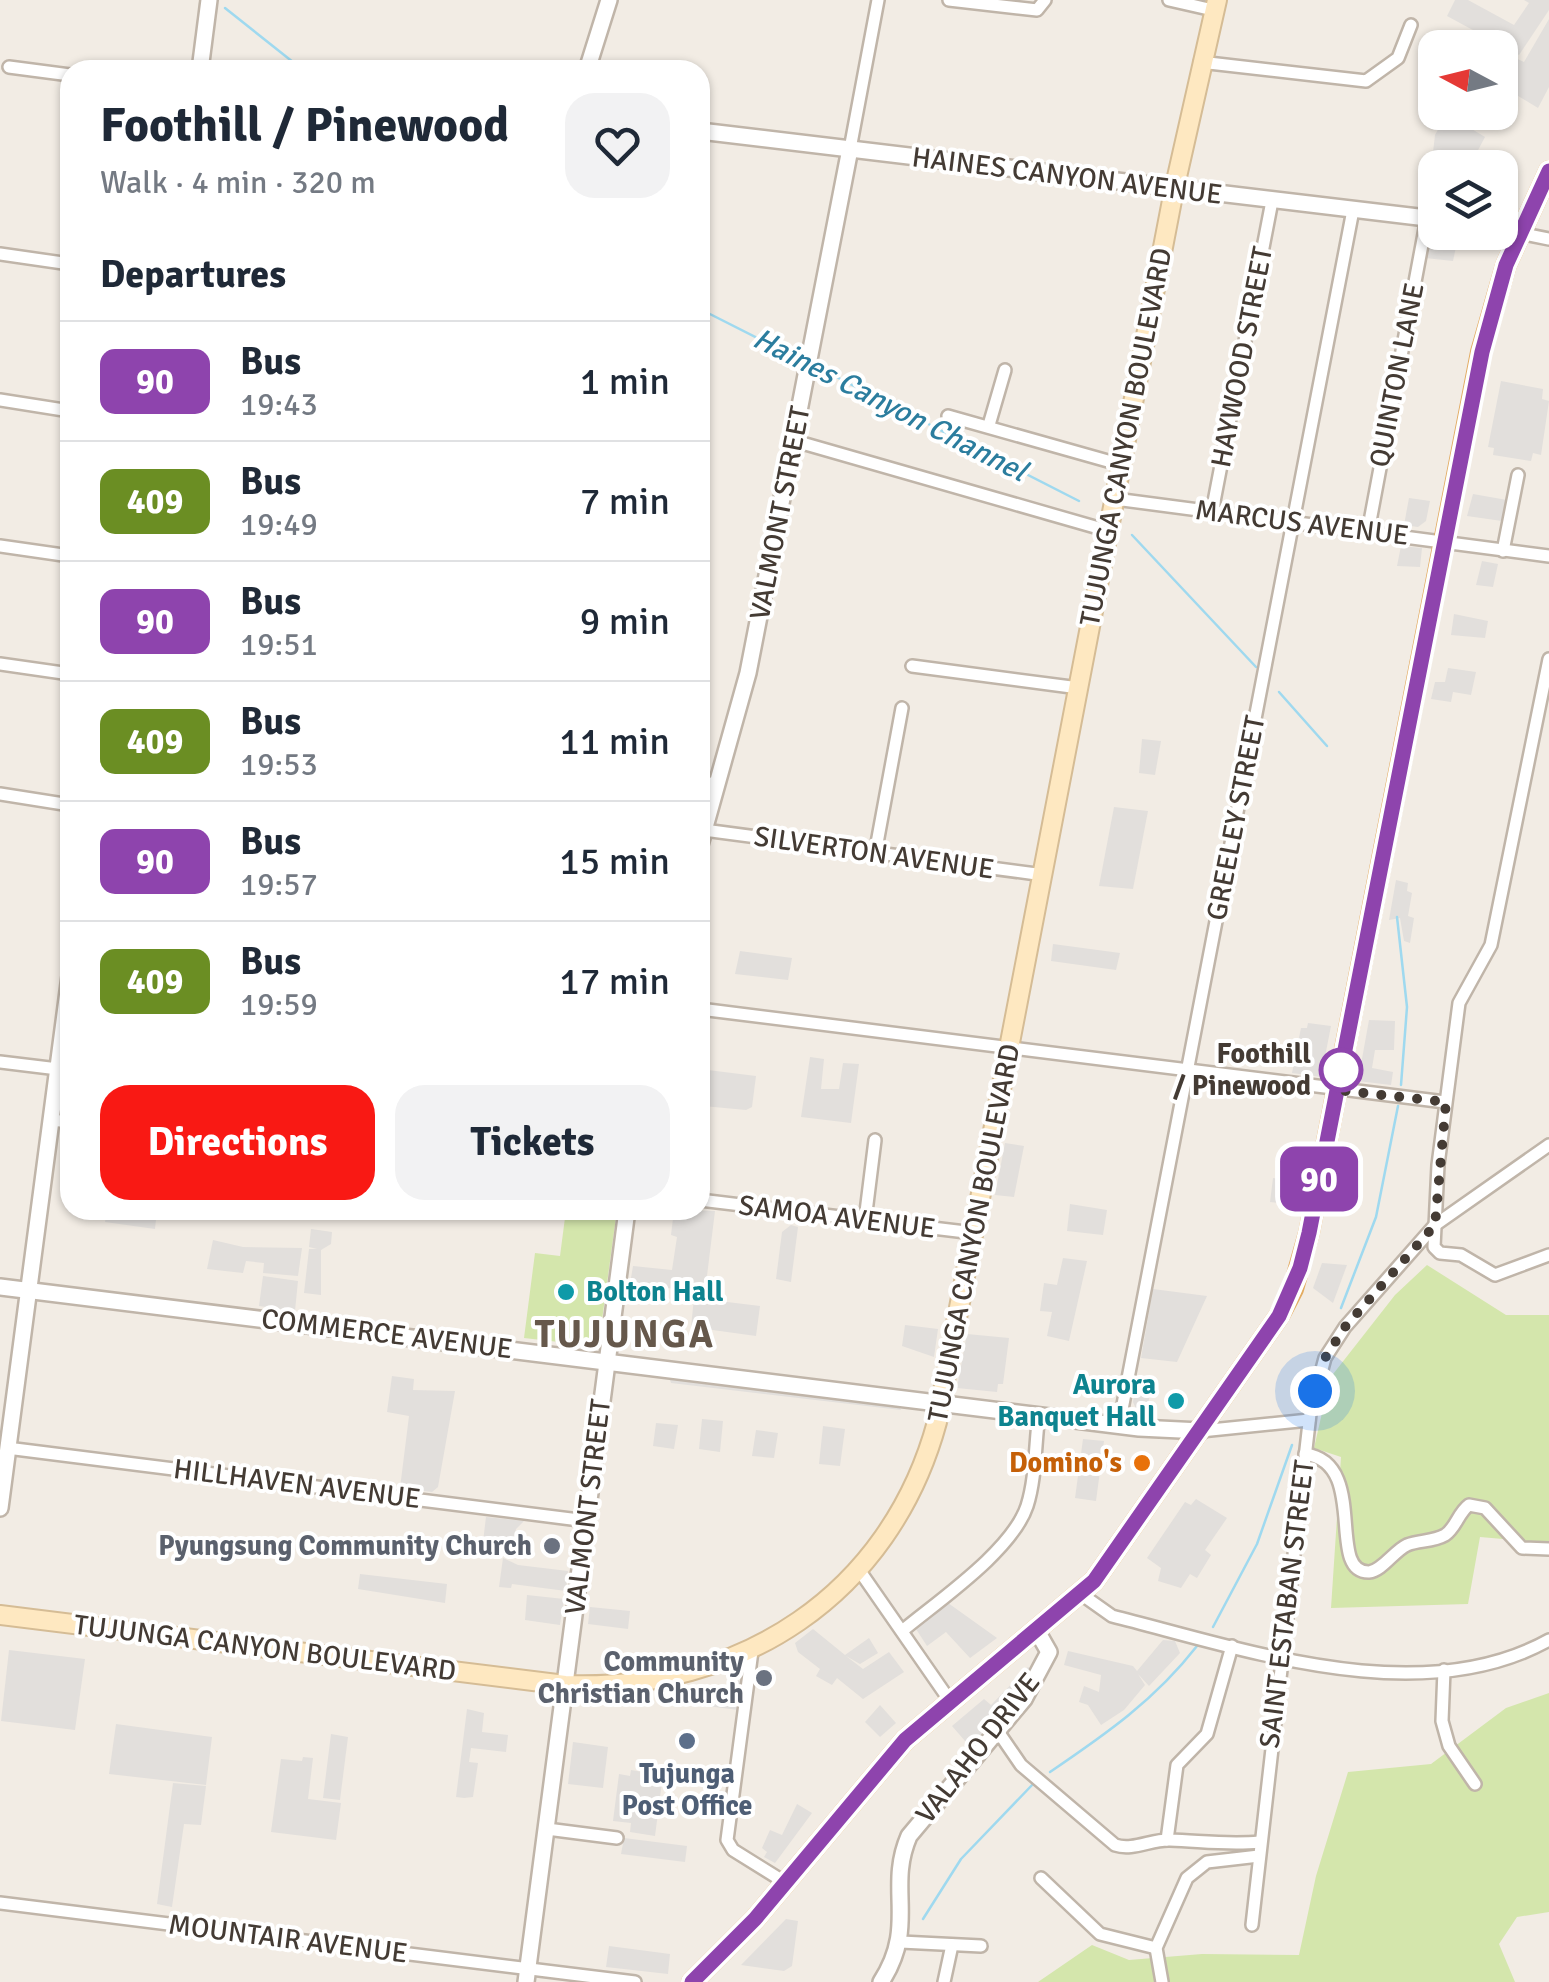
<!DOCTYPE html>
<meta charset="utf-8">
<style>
body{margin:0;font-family:Signika,sans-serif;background:#f2f2f3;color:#1f2937;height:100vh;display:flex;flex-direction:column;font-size:38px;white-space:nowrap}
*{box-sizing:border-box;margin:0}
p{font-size:32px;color:#747a83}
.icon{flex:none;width:55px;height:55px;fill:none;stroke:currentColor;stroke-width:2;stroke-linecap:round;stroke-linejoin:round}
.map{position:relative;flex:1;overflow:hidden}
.sheet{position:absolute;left:60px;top:60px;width:650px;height:1160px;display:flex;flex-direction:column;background:#fff;border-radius:30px;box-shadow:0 2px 8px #0004}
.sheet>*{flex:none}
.badge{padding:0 20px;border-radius:15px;font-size:35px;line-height:65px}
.needle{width:65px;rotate:277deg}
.fabs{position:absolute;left:1418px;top:30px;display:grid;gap:20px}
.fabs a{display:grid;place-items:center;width:100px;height:100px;border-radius:20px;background:#fff;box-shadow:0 2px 8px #0004;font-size:50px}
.you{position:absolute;width:50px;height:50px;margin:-25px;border:8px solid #fff;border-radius:50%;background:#1a73e8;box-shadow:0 0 0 15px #1a73e833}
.map>.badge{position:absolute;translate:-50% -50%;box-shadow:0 0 0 5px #fff}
h2{padding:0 40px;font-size:38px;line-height:90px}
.round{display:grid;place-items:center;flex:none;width:105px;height:105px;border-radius:30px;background:#f2f2f3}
.summary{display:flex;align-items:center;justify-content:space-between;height:170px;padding:0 40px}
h1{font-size:48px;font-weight:700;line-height:75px}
.cta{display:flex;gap:20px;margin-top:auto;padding:20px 40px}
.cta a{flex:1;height:115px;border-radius:30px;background:#f91914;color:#fff;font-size:40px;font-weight:700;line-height:115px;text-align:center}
.cta a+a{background:#f2f2f3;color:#1f2937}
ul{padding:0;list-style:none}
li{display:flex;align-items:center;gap:30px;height:120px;padding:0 40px;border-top:2px solid #e0e1e3}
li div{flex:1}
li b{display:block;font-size:38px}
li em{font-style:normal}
li .badge{min-width:110px;font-weight:700;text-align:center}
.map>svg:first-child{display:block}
.green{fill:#d4e6ac}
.parking{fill:#e2dfdc}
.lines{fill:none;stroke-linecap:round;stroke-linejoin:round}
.stream{stroke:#9fd9ef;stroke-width:2.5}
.minor-casing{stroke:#c0b5a9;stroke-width:16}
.tertiary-casing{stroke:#c0b5a9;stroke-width:20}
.secondary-casing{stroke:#d5bc95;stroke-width:22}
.primary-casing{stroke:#e2ab61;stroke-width:22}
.minor{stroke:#fff;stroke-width:11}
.tertiary{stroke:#fff;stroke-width:15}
.secondary{stroke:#fee8c1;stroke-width:18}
.primary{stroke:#fed191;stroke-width:18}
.line-casing{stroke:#fff;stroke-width:22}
.line{stroke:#8e44ad;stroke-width:15}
.walk{stroke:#443b34;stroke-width:10;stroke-dasharray:0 18}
.stop-dot{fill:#fff;stroke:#8e44ad;stroke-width:5}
.culture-dot{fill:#0f9aa8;stroke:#fff;stroke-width:4}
.food-dot{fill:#e8710a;stroke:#fff;stroke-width:4}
.worship-dot{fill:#6b7280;stroke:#fff;stroke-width:4}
.service-dot{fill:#5c6f8a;stroke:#fff;stroke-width:4}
.labels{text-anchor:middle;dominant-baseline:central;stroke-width:8;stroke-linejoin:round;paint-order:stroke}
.street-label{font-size:28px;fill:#443b34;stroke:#fff}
.stop-label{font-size:28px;font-weight:bold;fill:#443b34;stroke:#fff;text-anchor:end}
.culture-label{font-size:28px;font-weight:bold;fill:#0d838f;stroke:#fff;text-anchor:start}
.food-label{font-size:28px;font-weight:bold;fill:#c56008;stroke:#fff;text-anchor:end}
.worship-label{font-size:28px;font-weight:bold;fill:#5b616d;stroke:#fff;text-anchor:end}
.service-label{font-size:28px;font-weight:bold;fill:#4e5e75;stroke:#fff}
.water-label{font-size:30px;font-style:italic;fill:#2b7d9e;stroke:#fff}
.district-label{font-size:38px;font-weight:bold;letter-spacing:2.5px;fill:#66584b;stroke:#fff}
</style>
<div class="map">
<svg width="1549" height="1982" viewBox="0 0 1549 1982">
<rect width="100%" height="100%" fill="#f2ece4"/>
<g class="green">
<path d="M 566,1210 L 617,1210 L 599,1342 L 594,1346 L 524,1338 L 535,1253 L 560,1256 Z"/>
<path d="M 1427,1265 L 1506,1315 L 1549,1315 L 1549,1543 L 1480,1537 L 1468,1604 L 1331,1608 L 1341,1457 L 1314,1448 L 1330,1378 L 1395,1295 Z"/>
<path d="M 1549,1693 L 1549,1912 L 1517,1917 L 1499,1944 L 1515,1982 L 1038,1982 L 1092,1945 L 1129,1960 L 1202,1954 L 1299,1955 L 1316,1876 L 1348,1772 L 1431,1764 L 1506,1708 Z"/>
</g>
<g class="parking">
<path d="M 1455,0 L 1468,0 L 1514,25 L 1529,3 L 1524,0 L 1549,0 L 1549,10 L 1519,55 L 1447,16 Z"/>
<path d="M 1549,19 L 1549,87 L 1538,108 L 1500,85 L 1500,51 L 1524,62 Z"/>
<path d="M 1447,113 L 1478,113 L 1470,128 L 1485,137 L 1469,167 L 1435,168 L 1435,203 L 1427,203 L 1435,135 Z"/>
<path d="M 1435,232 L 1459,233 L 1453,261 L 1425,258 L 1428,237 Z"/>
<path d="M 1501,381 L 1543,389 L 1542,399 L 1549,401 L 1541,455 L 1533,453 L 1531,461 L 1493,455 L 1494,448 L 1488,447 Z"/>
<path d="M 1473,494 L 1507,500 L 1502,521 L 1467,516 Z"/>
<path d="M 1409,498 L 1430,501 L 1426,521 L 1418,527 L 1404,525 Z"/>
<path d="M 1401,546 L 1422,548 L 1420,567 L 1397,566 Z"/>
<path d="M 1482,561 L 1498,564 L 1493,587 L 1476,585 Z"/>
<path d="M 1454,614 L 1488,621 L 1485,638 L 1451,635 Z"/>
<path d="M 1448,668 L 1476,672 L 1471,695 L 1453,692 L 1451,702 L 1431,699 L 1435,682 L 1445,682 Z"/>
<path d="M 1142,739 L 1161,741 L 1155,775 L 1139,773 Z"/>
<path d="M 1114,807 L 1148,811 L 1133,889 L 1099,886 Z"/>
<path d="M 1396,880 L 1408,883 L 1407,891 L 1412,893 L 1408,916 L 1414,918 L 1410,943 L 1404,941 L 1400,918 L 1389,920 Z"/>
<path d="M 1053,944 L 1120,953 L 1116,970 L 1051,961 Z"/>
<path d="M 740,951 L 792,958 L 788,980 L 735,974 Z"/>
<path d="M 1369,1020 L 1395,1021 L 1394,1050 L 1375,1050 L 1372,1068 L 1393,1072 L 1391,1085 L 1358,1081 Z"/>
<path d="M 1308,1023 L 1331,1026 L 1321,1077 L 1292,1073 L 1301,1028 L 1307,1028 Z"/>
<path d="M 810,1057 L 824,1059 L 821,1089 L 839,1089 L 843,1063 L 859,1064 L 851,1123 L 801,1117 Z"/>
<path d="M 708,1070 L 756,1076 L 752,1107 L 746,1110 L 703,1106 Z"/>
<path d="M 1005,1143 L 1024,1146 L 1014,1197 L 995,1195 Z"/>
<path d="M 1273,1178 L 1302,1182 L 1298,1205 L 1270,1202 Z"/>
<path d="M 1070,1204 L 1107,1210 L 1103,1235 L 1067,1231 Z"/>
<path d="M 107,1210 L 157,1210 L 155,1229 L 105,1222 Z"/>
<path d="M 674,1210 L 715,1211 L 705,1292 L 630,1284 L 633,1266 L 672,1270 L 677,1237 L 671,1235 Z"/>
<path d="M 791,1225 L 798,1227 L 791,1282 L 776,1279 L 782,1232 Z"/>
<path d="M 311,1229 L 332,1232 L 331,1244 L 321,1250 L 321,1295 L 304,1293 L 309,1249 L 317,1249 L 309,1247 Z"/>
<path d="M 213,1240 L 243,1247 L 302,1248 L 298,1276 L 263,1273 L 264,1263 L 246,1261 L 243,1273 L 207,1269 Z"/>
<path d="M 1063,1258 L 1087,1261 L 1069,1341 L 1047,1336 L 1052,1312 L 1040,1311 L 1044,1283 L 1057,1285 Z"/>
<path d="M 1322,1263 L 1347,1265 L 1333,1303 L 1313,1288 Z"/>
<path d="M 263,1276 L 298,1281 L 295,1311 L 259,1306 Z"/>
<path d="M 1153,1289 L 1207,1296 L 1177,1362 L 1141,1358 Z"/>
<path d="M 694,1298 L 760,1306 L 756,1336 L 691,1327 Z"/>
<path d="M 905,1325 L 938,1329 L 934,1357 L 902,1346 Z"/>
<path d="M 967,1334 L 1009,1338 L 1003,1384 L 998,1384 L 997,1392 L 957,1388 Z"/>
<path d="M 668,1374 L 897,1402 L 901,1410 L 671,1383 Z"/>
<path d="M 392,1376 L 414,1379 L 413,1390 L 455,1391 L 438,1487 L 432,1492 L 400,1488 L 409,1416 L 387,1412 Z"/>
<path d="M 1137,1376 L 1155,1378 L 1146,1410 L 1136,1409 L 1133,1402 Z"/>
<path d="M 702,1419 L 723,1421 L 720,1452 L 699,1449 Z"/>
<path d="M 656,1423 L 678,1425 L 674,1449 L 653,1446 Z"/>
<path d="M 823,1426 L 845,1429 L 840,1466 L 819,1464 Z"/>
<path d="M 756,1430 L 778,1433 L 774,1458 L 752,1456 Z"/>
<path d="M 1083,1439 L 1104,1441 L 1096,1501 L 1075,1498 Z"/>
<path d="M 1196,1499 L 1227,1518 L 1205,1550 L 1211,1555 L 1197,1578 L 1190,1574 L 1181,1588 L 1158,1581 L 1161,1568 L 1147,1558 L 1185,1502 L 1191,1505 Z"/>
<path d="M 486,1517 L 524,1521 L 516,1529 L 510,1553 L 482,1550 Z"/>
<path d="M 503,1558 L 518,1565 L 568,1571 L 566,1591 L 512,1584 L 511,1588 L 499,1587 Z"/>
<path d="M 360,1574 L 447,1584 L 445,1603 L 358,1589 Z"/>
<path d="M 527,1595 L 564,1599 L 560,1625 L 525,1620 Z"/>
<path d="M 948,1603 L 997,1638 L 970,1658 L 946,1632 L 927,1646 L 916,1629 Z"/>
<path d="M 590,1607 L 630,1611 L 628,1629 L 588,1624 Z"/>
<path d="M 813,1629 L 845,1655 L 869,1638 L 878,1653 L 860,1664 L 846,1656 L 863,1669 L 889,1652 L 904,1672 L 863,1699 L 837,1678 L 832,1685 L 816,1676 L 820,1669 L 798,1652 L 795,1643 Z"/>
<path d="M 1163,1640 L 1175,1641 L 1180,1653 L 1149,1686 L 1138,1674 L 1145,1685 L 1124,1710 L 1101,1725 L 1088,1705 L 1079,1702 L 1084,1686 L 1099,1692 L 1101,1675 L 1064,1665 L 1068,1651 L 1133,1666 L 1137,1671 Z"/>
<path d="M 9,1650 L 85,1659 L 75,1730 L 1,1721 Z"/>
<path d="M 1028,1667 L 1034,1672 L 1021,1695 L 1003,1715 L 997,1711 L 998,1721 L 975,1745 L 965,1741 L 952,1726 L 984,1699 L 991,1705 Z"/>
<path d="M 729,1679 L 742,1681 L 738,1710 L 707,1706 L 709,1687 L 727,1688 Z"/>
<path d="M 880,1705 L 896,1723 L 880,1737 L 865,1722 Z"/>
<path d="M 467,1709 L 484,1713 L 482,1732 L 508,1735 L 506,1752 L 471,1748 L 469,1762 L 478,1763 L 473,1797 L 464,1798 L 456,1797 Z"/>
<path d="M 116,1724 L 212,1737 L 206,1785 L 109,1774 Z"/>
<path d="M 331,1734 L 348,1737 L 340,1800 L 323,1798 Z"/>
<path d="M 573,1742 L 608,1747 L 603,1788 L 568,1784 Z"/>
<path d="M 303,1757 L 313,1758 L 308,1799 L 341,1803 L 336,1840 L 271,1832 L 281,1759 L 302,1761 Z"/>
<path d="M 631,1770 L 643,1772 L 643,1780 L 662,1782 L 655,1836 L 630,1832 L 631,1823 L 613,1821 L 619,1774 L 630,1776 Z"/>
<path d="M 173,1783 L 206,1786 L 201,1825 L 184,1824 L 172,1907 L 157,1904 Z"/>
<path d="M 797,1804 L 812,1813 L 775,1863 L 764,1857 L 767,1852 L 762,1848 L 770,1830 L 782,1835 Z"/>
<path d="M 624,1838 L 687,1846 L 685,1862 L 621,1854 Z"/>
<path d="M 786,1919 L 798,1921 L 792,1966 L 784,1971 L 741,1965 Z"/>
<path d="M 609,1946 L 670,1954 L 668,1974 L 606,1967 Z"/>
</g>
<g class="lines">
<g class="stream">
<path d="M 225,8 L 303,70"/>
<path d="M 700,309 L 801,360"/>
<path d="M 813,365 L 1079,501"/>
<path d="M 1132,535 L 1256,667"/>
<path d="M 1279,692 L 1327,746"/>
<path d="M 1397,917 L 1407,1007 L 1401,1085"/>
<path d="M 1341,1308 L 1376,1217 L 1398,1106"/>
<path d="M 1213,1627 L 1257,1544 L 1292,1445"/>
<path d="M 1050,1772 C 1106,1734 1155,1700 1197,1646"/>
<path d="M 923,1919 L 961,1859 L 1034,1783"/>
</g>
<defs>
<g id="minor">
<path d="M 949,0 L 1037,10 L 1045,0"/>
<path d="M 1169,0 L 1213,10"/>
<path d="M 1200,62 L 1366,81 L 1398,58 L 1411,25"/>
<path d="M 9,67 L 70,75"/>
<path d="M 850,149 L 878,0"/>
<path d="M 1519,233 L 1549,239"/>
<path d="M 0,254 L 70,264"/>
<path d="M 0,400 L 70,411"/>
<path d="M 948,416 L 1122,465"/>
<path d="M 989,425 L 1005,370"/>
<path d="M 795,441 L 1109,531"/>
<path d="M 1115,499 L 1549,556"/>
<path d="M 1212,512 L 1272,201"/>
<path d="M 1368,532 L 1427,218"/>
<path d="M 0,546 L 70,556"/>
<path d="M 1503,551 L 1518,475"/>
<path d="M 1549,659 L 1491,945 L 1459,1003 L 1438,1165 L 1434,1247 L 1440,1253 L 1461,1255 L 1495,1275 L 1549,1255"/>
<path d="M 0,664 L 70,674"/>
<path d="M 912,666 L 1079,688"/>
<path d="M 700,782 L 717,784"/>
<path d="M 0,794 L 70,805"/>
<path d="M 704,830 L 1044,875"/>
<path d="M 875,854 L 902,708"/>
<path d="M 700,1009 L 1445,1102"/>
<path d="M 0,1062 L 58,1069"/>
<path d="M 51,1120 L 70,1122"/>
<path d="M 700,1200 L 974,1233"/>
<path d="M 865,1220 L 875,1140"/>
<path d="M 1119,1425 L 1353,210"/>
<path d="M 1201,1431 L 1309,1420"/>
<path d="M 7,1448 L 587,1521"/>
<path d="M 1305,1454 C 1370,1463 1325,1573 1369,1572 C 1382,1571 1394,1551 1407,1545 C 1419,1540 1433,1542 1445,1535 C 1456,1528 1458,1513 1469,1505 L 1485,1508 L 1522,1548 L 1549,1549"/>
<path d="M 857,1567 L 950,1701"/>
<path d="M 1081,1594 L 1112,1616 C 1244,1649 1420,1712 1549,1640"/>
<path d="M 902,1631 C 938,1601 1012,1551 1027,1506 C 1036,1478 1035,1443 1039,1414"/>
<path d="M 752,1651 L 727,1840 L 733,1850 L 786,1883"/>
<path d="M 1444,1670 L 1442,1721 L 1449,1746 L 1475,1784"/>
<path d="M 997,1730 L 1021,1765 L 1115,1845 C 1133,1851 1152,1839 1170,1840 C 1201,1841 1228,1845 1259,1842"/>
<path d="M 547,1829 L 617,1838"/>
<path d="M 1167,1840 L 1177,1765 L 1207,1734 L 1232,1646"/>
<path d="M 1041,1878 L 1100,1934 L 1156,1948"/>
<path d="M 0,1903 L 635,1982"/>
<path d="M 1252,1925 L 1310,1414 L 1325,1358 L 1345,1327 L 1435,1225 L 1549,1145"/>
<path d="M 901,1942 L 981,1946"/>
<path d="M 944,1982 L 952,1945"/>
<path d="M 1162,1982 L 1156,1948 L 1187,1878 L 1207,1862 L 1259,1856"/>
</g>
<g id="tertiary">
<path d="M 200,70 L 209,0"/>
<path d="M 587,70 L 609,0"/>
<path d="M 700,131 L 1435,219"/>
<path d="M 1500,230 L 1519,233"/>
<path d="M 700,845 L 748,673 L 850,149"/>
<path d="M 0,1287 L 1139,1428 L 1201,1431"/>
<path d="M 0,1508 L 70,976"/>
<path d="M 526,1982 L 627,1210"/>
<path d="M 881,1982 C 918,1925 886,1889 909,1836 L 1024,1699 L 1049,1652 L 1037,1631"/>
</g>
<path id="secondary" d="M 0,1615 L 565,1685 C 740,1692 890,1595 937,1422 L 1174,190 L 1217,0"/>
<path id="primary" d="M 692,1982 L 755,1919 L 905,1740 L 1094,1581 L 1279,1316 L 1293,1289 L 1309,1233 L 1481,352 L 1506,265 L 1549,171"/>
</defs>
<use href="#minor" class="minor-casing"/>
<use href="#tertiary" class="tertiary-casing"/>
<use href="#secondary" class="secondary-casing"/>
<use href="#primary" class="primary-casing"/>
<use href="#minor" class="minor"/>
<use href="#tertiary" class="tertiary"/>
<use href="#secondary" class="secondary"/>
<use href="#primary" class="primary"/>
</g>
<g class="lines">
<defs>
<path id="line" d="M 692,1982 L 755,1919 L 905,1740 L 1094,1581 L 1279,1316 L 1300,1268 L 1309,1233 L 1482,352 L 1506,265 L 1549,171"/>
</defs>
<use href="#line" class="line-casing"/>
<use href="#line" class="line"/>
<path class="walk" d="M 1315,1391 L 1325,1358 L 1345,1327 L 1435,1225 L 1446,1102 L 1337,1090 L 1341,1070"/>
</g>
<circle class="stop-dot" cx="1341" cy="1070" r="20"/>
<g class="culture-dot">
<circle cx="566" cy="1292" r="10"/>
<circle cx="1176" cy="1401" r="10"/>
</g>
<circle class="food-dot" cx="1142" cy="1463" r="10"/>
<g class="worship-dot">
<circle cx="552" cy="1546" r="10"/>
<circle cx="764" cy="1678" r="10"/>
</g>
<circle class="service-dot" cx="687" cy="1741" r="10"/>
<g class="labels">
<g class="street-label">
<text transform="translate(1067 176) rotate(7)">HAINES CANYON AVENUE</text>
<text transform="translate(1242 357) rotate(-79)">HAYWOOD STREET</text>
<text transform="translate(1397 375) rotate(-79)">QUINTON LANE</text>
<text transform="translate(1126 437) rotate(-79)">TUJUNGA CANYON BOULEVARD</text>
<text transform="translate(780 513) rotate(-79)">VALMONT STREET</text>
<text transform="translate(1302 523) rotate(7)">MARCUS AVENUE</text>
<text transform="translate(1236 818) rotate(-79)">GREELEY STREET</text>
<text transform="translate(874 853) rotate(8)">SILVERTON AVENUE</text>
<text transform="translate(837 1217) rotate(7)">SAMOA AVENUE</text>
<text transform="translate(974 1233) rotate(-79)">TUJUNGA CANYON BOULEVARD</text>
<text transform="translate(387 1334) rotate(7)">COMMERCE AVENUE</text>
<text transform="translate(297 1484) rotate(7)">HILLHAVEN AVENUE</text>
<text transform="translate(588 1507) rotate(-83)">VALMONT STREET</text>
<text transform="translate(1287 1604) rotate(-83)">SAINT ESTABAN STREET</text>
<text transform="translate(265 1648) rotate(7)">TUJUNGA CANYON BOULEVARD</text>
<text transform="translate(978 1748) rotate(-52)">VALAHO DRIVE</text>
<text transform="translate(288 1939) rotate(7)">MOUNTAIR AVENUE</text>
</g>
<g class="stop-label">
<text x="1311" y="1054">Foothill<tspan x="1311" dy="32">/ Pinewood</tspan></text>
</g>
<g class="culture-label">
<text x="586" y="1292">Bolton Hall</text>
<text x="1156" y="1385" text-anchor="end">Aurora<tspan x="1156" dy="32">Banquet Hall</tspan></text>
</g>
<g class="food-label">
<text x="1122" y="1463">Domino's</text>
</g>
<g class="worship-label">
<text x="532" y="1546">Pyungsung Community Church</text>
<text x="744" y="1662">Community<tspan x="744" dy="32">Christian Church</tspan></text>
</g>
<g class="service-label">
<text x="687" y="1774">Tujunga<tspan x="687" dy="32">Post Office</tspan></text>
</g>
<g class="water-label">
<text transform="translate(890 405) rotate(27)">Haines Canyon Channel</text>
</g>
<g class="district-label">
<text x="625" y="1334">TUJUNGA</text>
</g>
</g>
</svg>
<div class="fabs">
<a><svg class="needle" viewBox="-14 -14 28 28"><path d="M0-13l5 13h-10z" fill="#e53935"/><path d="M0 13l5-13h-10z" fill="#747a83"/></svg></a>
<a><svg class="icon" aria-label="layers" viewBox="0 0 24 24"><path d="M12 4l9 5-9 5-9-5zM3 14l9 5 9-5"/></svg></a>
</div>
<div class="you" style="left:1315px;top:1391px"></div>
<b class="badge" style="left:1319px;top:1179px;background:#8e44ad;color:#fff">90</b>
<section class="sheet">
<div class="summary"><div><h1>Foothill / Pinewood</h1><p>Walk · 4 min · 320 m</p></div><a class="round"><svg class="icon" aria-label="heart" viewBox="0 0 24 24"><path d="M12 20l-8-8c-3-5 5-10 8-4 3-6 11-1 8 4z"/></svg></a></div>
<h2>Departures</h2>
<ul>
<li><span class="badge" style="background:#8e44ad;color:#fff">90</span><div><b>Bus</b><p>19:43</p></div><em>1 min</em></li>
<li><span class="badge" style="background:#6b8e23;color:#fff">409</span><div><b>Bus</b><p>19:49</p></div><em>7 min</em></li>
<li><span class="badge" style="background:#8e44ad;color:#fff">90</span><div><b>Bus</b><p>19:51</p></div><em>9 min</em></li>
<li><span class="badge" style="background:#6b8e23;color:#fff">409</span><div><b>Bus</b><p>19:53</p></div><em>11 min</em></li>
<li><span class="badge" style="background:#8e44ad;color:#fff">90</span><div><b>Bus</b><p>19:57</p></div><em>15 min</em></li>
<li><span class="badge" style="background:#6b8e23;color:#fff">409</span><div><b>Bus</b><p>19:59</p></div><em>17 min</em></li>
</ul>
<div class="cta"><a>Directions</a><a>Tickets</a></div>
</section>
</div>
